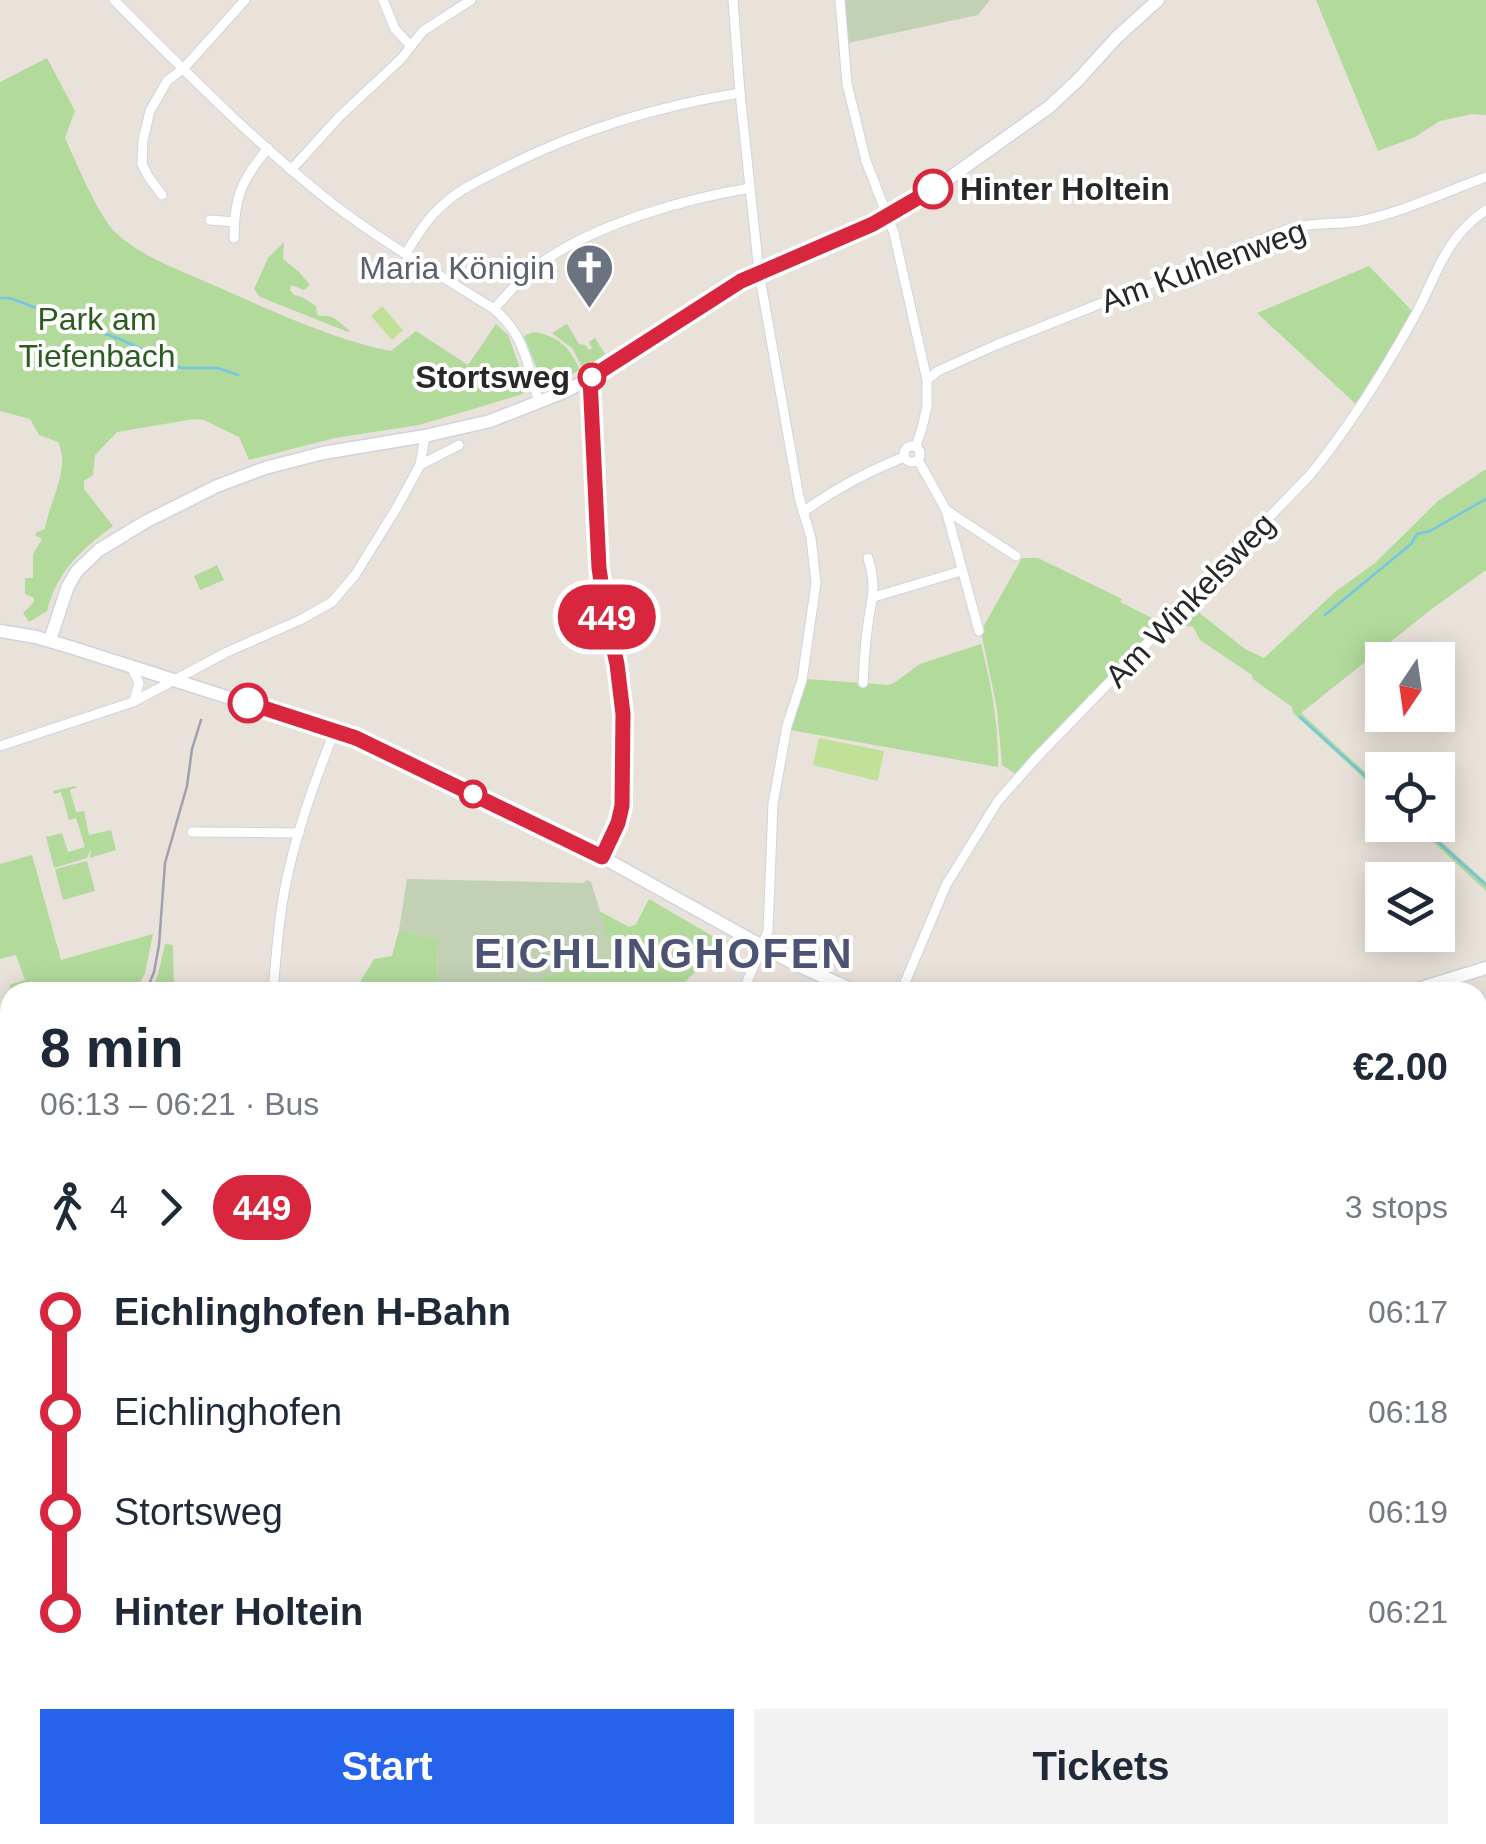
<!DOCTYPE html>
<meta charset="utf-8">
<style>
body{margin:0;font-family:Helvetica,sans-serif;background:#f2f2f3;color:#1f2937;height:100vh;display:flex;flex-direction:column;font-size:38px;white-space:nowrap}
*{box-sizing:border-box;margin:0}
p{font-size:32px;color:#747a83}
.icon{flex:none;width:55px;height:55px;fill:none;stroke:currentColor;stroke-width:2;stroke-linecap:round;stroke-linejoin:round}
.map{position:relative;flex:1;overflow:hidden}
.side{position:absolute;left:0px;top:982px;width:1488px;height:862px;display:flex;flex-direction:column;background:#fff;border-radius:30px 30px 0 0;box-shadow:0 5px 25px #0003}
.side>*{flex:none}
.badge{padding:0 20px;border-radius:32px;font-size:35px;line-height:65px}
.needle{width:65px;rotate:193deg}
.buttons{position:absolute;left:1365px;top:642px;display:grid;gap:20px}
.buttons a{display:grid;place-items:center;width:90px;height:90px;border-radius:0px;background:#fff;box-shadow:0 5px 25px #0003;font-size:50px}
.map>.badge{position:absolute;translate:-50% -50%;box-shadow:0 0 0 5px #fff}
.legs{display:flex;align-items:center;gap:15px;height:110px;padding:0 40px;font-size:32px}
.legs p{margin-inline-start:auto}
.head{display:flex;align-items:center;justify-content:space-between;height:170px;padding:0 40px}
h1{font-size:55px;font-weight:700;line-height:75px}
.action{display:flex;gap:20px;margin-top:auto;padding:20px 40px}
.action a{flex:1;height:115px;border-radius:0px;background:#2563eb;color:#fff;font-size:40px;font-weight:700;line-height:115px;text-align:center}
.action a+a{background:#f2f2f3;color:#1f2937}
ul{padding:0 40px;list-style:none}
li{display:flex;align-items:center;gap:35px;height:100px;font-size:38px}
li i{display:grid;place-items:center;width:15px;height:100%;margin:0 12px;background:currentColor}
li i::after{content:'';width:25px;height:25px;margin:-12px;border:8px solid;border-radius:50%;background:#fff}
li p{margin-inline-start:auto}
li:first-child i{background:linear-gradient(#0000 50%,currentColor 0)}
li:last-child i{background:linear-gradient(currentColor 50%,#0000 0)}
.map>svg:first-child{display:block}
.green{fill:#b1da9b}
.cemetery{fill:#c2d1b3}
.pitch{fill:#c2e198}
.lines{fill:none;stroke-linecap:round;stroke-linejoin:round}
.stream{stroke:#76c5e2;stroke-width:2.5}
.street-casing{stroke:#d0d3df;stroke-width:11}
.secondary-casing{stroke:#d0d3df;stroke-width:15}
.street{stroke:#fff;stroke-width:9}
.secondary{stroke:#fff;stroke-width:12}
.rail{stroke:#9ea0b0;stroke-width:2.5}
.line-1-casing{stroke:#fff;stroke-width:22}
.line-1{stroke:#d7263d;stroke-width:15}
.stop-1-dot{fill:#fff;stroke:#d7263d;stroke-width:5}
.labels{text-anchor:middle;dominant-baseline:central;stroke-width:8;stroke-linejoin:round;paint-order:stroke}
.stop-label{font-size:32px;font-weight:bold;fill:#272727;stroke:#fff;text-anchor:start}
.street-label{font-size:32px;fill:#272727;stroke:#fff}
.worship-label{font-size:32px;fill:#5b616d;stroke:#fff;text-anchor:end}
.park-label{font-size:32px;fill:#2c5c20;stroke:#fff}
.district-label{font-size:42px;font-weight:bold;letter-spacing:2.5px;fill:#4d5473;stroke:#fff}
</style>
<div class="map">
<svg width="1486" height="1844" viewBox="0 0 1486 1844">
<rect width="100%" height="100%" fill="#e9e2da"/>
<g class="green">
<path d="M 1316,0 L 1486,0 L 1486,115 L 1472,114 L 1440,121 L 1415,137 L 1378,151 Z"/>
<path d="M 47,58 L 75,111 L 65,138 C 76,162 98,216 116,233 C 142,257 179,270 211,284 C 266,308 333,340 391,351 L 416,331 L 468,365 L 496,324 L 508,335 L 526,385 L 523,394 L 419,425 L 335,438 L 249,460 L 239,437 L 204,420 L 194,419 L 117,432 L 95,455 L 93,475 L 84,481 L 84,489 L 113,526 C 81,550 57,571 47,611 L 29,622 L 23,613 L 34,602 L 34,598 L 25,594 L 25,578 L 33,578 L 33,554 L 42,539 L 35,535 L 37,532 L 45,529 C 49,501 71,471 58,442 L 39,435 L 30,419 L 0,411 L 0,82 Z"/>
<path d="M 284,242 L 283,259 L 298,271 L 310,285 L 304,290 L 291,285 L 290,290 L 294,295 L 302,297 L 316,306 L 317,314 L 320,316 C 335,314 339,323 350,331 L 348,332 L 260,297 L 254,289 L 268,258 Z"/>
<path d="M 1369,266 L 1414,313 L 1358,406 L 1257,313 Z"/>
<path d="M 567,324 L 579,344 L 585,345 L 589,350 L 592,348 L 589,342 L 595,338 L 605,354 L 592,363 L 591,361 L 587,364 L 587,366 L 583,368 L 572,348 L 552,333 Z"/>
<path d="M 533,332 C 559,336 569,347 580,370 L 552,383 L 542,381 L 524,336 Z"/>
<path d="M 1486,469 L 1486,570 L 1433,608 L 1301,713 L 1382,788 L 1382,795 L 1293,713 L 1292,707 L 1253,679 L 1252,675 L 1200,640 L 1193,627 L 1185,626 L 1181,615 L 1192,607 L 1245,649 L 1264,658 L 1335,592 L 1375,563 L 1438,501 Z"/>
<path d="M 1022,558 L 1038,558 L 1122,599 L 1120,602 L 1164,624 L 1017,775 L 1002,765 L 997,709 L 981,631 Z"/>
<path d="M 217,565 L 224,580 L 200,590 L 194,576 Z"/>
<path d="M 981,644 C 991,684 999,726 998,767 L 790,730 L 807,679 L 888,685 L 894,683 L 920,664 Z"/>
<path d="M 75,786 L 77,787 L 70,790 L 76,812 L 84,811 L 89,835 L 111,830 L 116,850 L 90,858 L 91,849 L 87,858 L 54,868 L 46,837 L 62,833 L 68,852 L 85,847 L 76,818 L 69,820 L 61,792 L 54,794 L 53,791 Z"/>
<path d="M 1415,825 L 1423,825 L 1486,882 L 1486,891 Z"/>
<path d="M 32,855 L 61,960 L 153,934 L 145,973 L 135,992 L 40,992 L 38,986 L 13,992 L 9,985 L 25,980 L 16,955 L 0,959 L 0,864 Z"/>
<path d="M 87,861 L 95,891 L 63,900 L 55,869 Z"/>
<path d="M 649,899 L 716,938 L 696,971 L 685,982 L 648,990 L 616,982 L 613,992 L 354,992 L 374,959 L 392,956 L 399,930 L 438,939 L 437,989 L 613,957 L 599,911 L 629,927 L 636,924 Z"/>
<path d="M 165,944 L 173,945 L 174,992 L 151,992 L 158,974 Z"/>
<path d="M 10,1111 L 10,1606 L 0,1605 L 0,1114 Z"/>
<path d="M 1486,1626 L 1486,1844 L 1299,1844 L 1306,1835 L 1478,1835 L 1478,1636 Z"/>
<path d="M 0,1826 L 10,1827 L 10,1835 L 52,1835 L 101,1844 L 29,1844 L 0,1839 Z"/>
<path d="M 120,1835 L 232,1835 L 283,1844 L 169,1844 Z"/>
<path d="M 333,1835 L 390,1835 L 416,1844 L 330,1844 Z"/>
<path d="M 408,1835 L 689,1835 L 686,1844 L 425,1844 Z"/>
</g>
<g class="cemetery">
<path d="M 845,0 L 990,0 L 978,15 L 848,43 Z"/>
<path d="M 407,879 L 583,883 L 587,880 L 591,882 L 614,957 L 524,984 L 437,990 L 438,939 L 399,930 Z"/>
</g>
<g class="pitch">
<path d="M 382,306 L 403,330 L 392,340 L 371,316 Z"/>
<path d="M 819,738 L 884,751 L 878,781 L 813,765 Z"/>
<path d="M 670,952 L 674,965 L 648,973 L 644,960 Z"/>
</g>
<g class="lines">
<g class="stream">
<path d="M 0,298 L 10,298 L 122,340 L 181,368 L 218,368 L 238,375"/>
<path d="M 1325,615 L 1411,544 L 1417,534 L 1430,531 L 1486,499"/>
<path d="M 1300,717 L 1382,791"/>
<path d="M 1419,825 L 1486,885"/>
<path d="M 0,1225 L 10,1222"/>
<path d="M 1478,1832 L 1486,1825"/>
<path d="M 1462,1844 L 1473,1835"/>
</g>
<defs>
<g id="street">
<path d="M 114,0 C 184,70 255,143 333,204 C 384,243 440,275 494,309 C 525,335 528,366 539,403"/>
<path d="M 383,0 L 395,29 L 411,46"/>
<path d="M 733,0 L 740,93 L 759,272 L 799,497 L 811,538 L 816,583 L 802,680 L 787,726 L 773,804 L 768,931 L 743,992"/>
<path d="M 840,0 L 847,84 L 866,161 L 894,233 L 927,380 L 927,406 L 922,428 L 916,446"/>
<path d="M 291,170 L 339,117 L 401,59 L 423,31 L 471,0"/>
<path d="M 162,195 L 148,176 L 142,164 L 143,140 L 150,111 L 167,81 L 184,68 L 245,0"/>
<path d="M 210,220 L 234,222"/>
<path d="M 234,238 C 234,196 242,180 268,148"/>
<path d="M 406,253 C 417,236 428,217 444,204 C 461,188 483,179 504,168 C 579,130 657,106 740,93"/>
<path d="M 494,309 C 509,292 525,274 544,261 C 599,223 685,199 750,188"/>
<path d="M 590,378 L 599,568 L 606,615 L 617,663 L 623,714 L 621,816 L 602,857"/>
<path d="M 927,380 L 938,371 L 996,345 L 1291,228 C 1314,222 1338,225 1360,221 C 1403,212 1445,192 1486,177"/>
<circle cx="912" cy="454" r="8"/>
<path d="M 918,460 L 946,510 L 979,631"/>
<path d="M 420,465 L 459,445"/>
<path d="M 946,510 L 1016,556"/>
<path d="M 803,512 C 835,489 868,471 904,457"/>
<path d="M 874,597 L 961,571"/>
<path d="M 131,666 L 139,683 L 134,701"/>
<path d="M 863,683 C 864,663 865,643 868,624 C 872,595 877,588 868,558"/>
<path d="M 0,746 L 133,702 L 227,652 L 300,620 L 332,602 L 355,575 L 396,509 L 420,465 L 425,436"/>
<path d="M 192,832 L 299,833"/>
<path d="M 273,992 C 276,959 278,925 284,893 C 294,838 314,782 335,730"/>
<path d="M 901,992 L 946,885 L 998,801 L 1035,759 L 1310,475 C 1349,427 1383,373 1413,319 C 1437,277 1443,239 1486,210"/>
</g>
<g id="secondary">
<path d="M 0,631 L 36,637 L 70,647 L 356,738 L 602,857 L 791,962 L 857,992"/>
<path d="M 50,640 L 68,586 L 77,571 L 99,550 L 145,522 L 217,486 L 265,468 L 323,453 L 425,436 L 490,421 L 564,392 L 591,378 L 741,281 L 873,225 L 934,189 L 1049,107 L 1078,80 L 1117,37 L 1158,0"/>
<path d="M 1408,992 L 1486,968"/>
<path d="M 1478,1162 L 1486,1163"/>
<path d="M 0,1615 L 10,1615"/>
<path d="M 0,1633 L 10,1634"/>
<path d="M 700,1844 L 702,1835"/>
</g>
</defs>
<use href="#street" class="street-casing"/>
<use href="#secondary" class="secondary-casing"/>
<use href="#street" class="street"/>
<use href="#secondary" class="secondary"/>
<g class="rail">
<path d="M 146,992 L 154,972 L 159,945 L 165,863 L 187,786 L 192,749 L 201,720"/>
<path d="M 0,1107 L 10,1104"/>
<path d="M 0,1815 L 10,1817"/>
<path d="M 74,1835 L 121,1844"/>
<path d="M 108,1836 L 153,1844"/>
</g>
</g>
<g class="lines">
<defs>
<path id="line-1" d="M 248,703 L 356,738 L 602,857 L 618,823 L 622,806 L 623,714 L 617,664 L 606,616 L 599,568 L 590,378 L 741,281 L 873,224 L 933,189"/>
</defs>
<use href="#line-1" class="line-1-casing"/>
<use href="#line-1" class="line-1"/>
</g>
<defs>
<symbol id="church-pin" viewBox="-11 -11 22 30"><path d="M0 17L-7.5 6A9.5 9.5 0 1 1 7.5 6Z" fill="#6b7280" stroke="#fff"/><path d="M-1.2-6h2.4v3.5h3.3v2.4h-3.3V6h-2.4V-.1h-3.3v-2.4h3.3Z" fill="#fff"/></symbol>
</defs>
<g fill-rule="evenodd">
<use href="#church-pin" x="562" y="240" width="55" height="75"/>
</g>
<g class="stop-1-dot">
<circle cx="933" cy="189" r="18"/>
<circle cx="592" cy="377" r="12"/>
<circle cx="248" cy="703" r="18"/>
<circle cx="473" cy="794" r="12"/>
</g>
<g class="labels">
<g class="stop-label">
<text x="960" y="189">Hinter Holtein</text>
<text x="570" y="377" text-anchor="end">Stortsweg</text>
</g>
<g class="street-label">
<text transform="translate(1203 266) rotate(-20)">Am Kuhlenweg</text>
<text transform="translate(1190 600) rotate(-46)">Am Winkelsweg</text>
</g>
<g class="worship-label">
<text x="555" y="268">Maria Königin</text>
</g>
<g class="park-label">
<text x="97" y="319">Park am<tspan x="97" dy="37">Tiefenbach</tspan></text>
</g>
<g class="district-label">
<text x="664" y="953">EICHLINGHOFEN</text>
</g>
</g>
</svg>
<div class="buttons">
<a><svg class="needle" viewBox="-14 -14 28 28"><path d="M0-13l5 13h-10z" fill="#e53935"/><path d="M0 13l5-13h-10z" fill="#747a83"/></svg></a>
<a><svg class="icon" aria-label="locate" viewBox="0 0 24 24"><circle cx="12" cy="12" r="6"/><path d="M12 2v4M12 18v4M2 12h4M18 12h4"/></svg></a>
<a><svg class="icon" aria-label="layers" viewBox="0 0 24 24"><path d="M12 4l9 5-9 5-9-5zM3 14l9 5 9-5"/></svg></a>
</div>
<b class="badge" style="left:607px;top:617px;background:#d7263d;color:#fff">449</b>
<section class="side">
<div class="head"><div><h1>8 min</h1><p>06:13 – 06:21 · Bus</p></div><b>€2.00</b></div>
<div class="legs"><svg class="icon" aria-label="walk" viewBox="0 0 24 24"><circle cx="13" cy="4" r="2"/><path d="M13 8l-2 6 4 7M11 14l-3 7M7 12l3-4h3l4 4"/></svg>4<svg class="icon" aria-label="forward" viewBox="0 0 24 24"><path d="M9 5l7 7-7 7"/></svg><b class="badge" style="background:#d7263d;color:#fff">449</b><p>3 stops</p></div>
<ul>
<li><i style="color:#d7263d"></i><b>Eichlinghofen H-Bahn</b><p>06:17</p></li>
<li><i style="color:#d7263d"></i><span>Eichlinghofen</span><p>06:18</p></li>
<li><i style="color:#d7263d"></i><span>Stortsweg</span><p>06:19</p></li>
<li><i style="color:#d7263d"></i><b>Hinter Holtein</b><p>06:21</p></li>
</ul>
<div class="action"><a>Start</a><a>Tickets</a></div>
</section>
</div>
